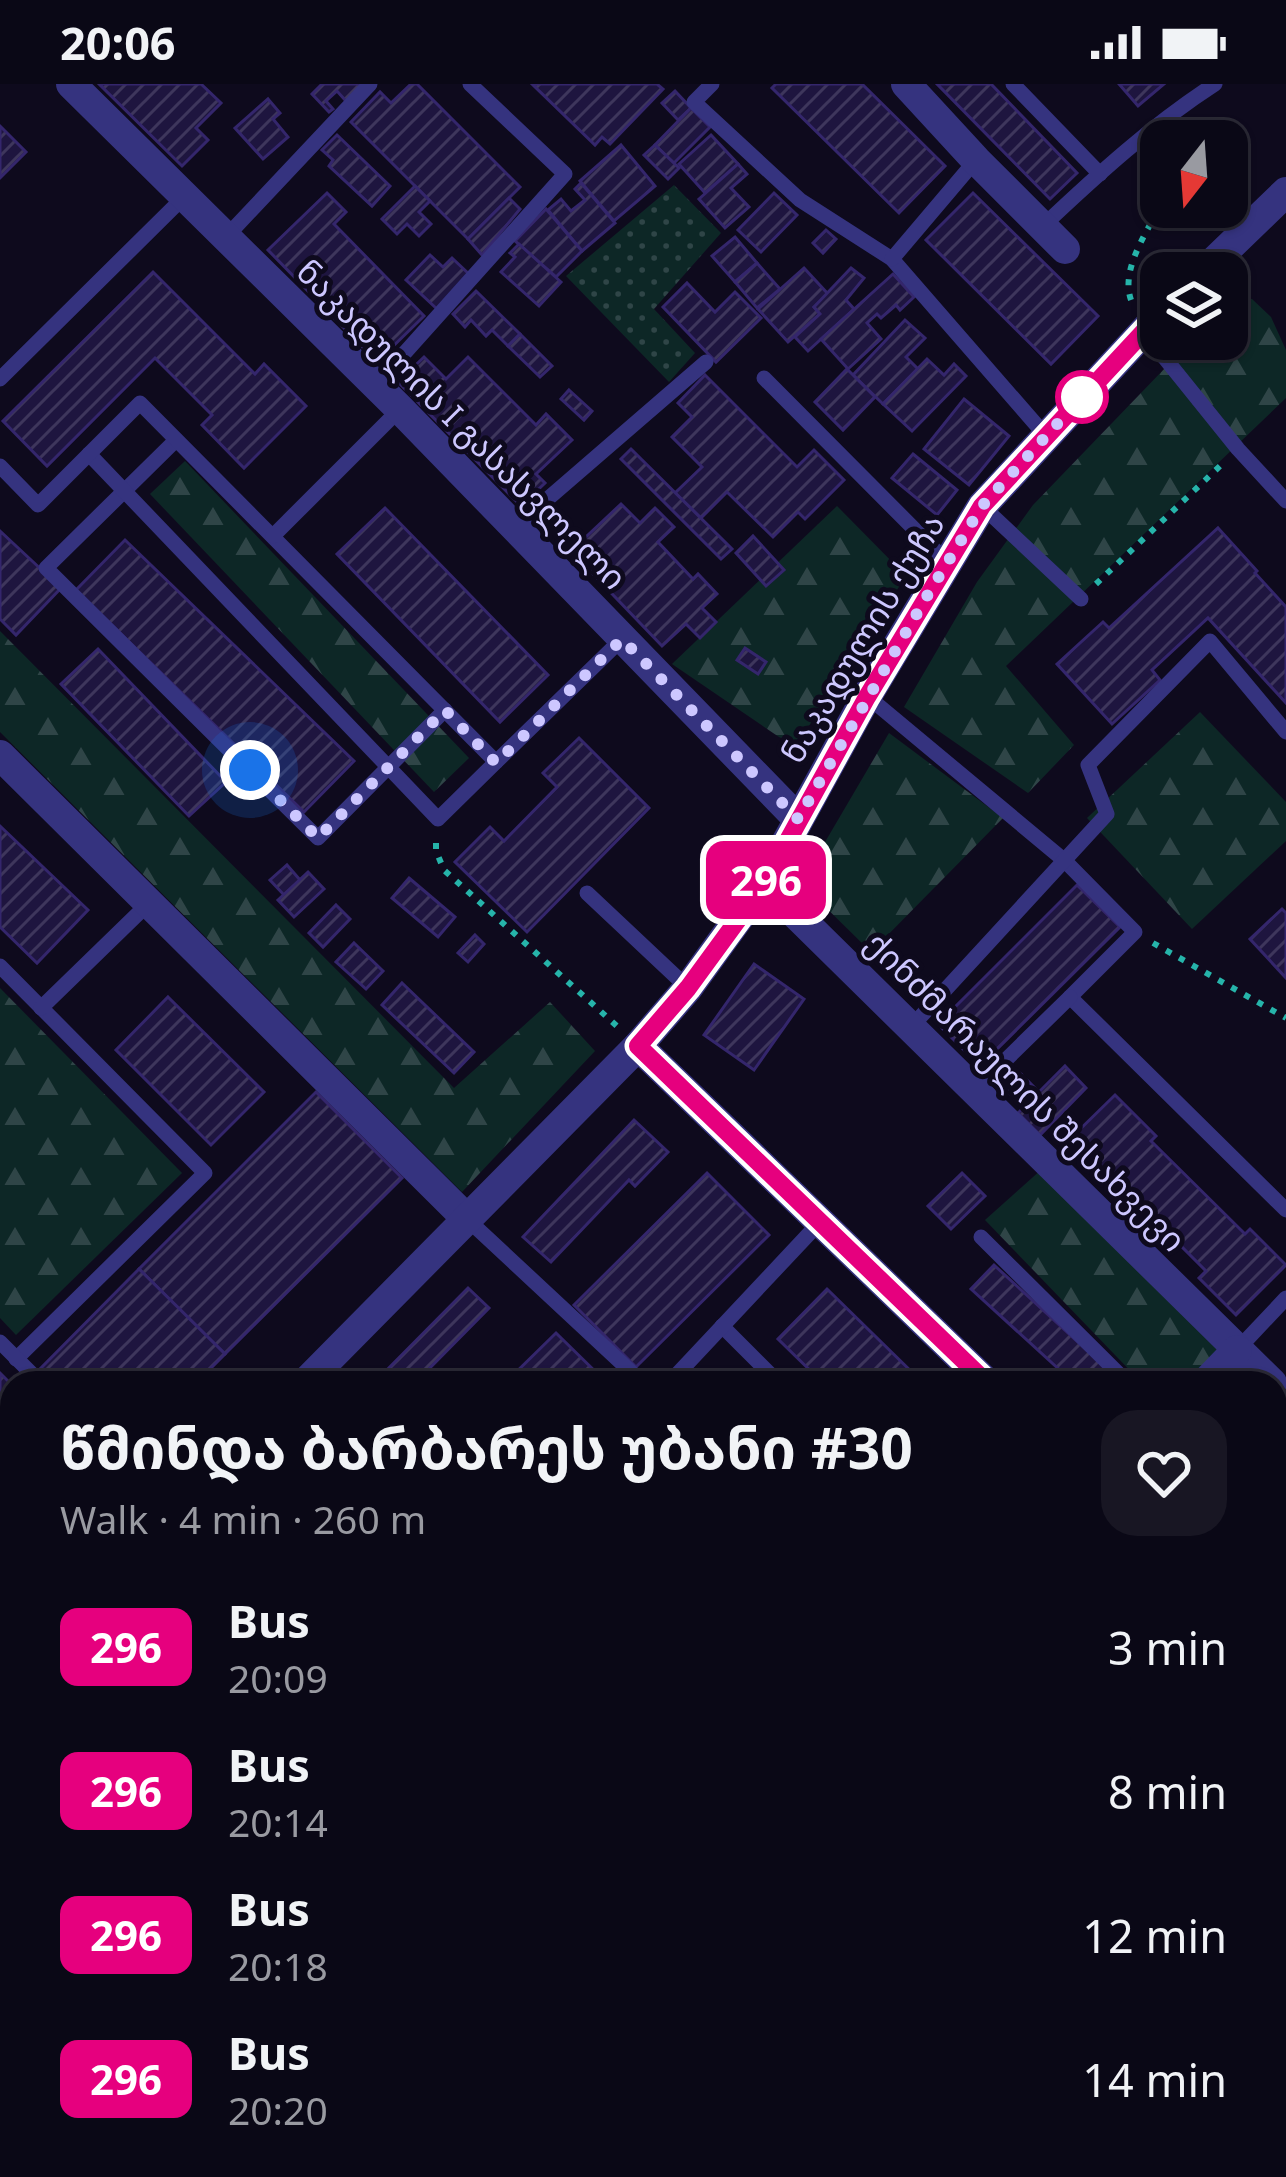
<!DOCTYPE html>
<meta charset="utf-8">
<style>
body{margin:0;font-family:"Noto Sans","Noto Sans Georgian",sans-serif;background:#181623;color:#f1f3f6;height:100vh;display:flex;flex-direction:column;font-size:45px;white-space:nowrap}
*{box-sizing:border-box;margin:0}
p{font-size:39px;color:#999aa1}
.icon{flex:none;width:66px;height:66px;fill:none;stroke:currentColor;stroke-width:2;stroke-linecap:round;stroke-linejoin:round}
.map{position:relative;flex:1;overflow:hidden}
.side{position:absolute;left:0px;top:1287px;width:1287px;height:807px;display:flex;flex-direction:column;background:#0a0816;border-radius:36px 36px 0 0;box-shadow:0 3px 9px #0004,0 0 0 3px #2a2935}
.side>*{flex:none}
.badge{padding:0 24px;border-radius:18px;font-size:42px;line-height:78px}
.needle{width:78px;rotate:197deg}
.tools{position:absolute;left:1140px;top:36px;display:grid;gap:24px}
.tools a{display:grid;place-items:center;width:108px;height:108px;border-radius:24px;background:#0a0816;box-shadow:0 3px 9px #0004,0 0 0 3px #2a2935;font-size:60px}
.you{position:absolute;width:60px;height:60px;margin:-30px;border:9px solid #fff;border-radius:50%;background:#1a73e8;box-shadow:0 0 0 18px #1a73e833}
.map>.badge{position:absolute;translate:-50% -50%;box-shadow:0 0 0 6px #fff}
.round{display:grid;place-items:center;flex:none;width:126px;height:126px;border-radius:36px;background:#181623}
.summary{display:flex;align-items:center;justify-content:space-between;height:204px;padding:0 60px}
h1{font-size:57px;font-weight:700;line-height:90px}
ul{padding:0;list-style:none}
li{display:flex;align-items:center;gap:36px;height:144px;padding:0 60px}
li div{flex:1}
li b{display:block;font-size:45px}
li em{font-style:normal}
li .badge{min-width:132px;font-weight:700;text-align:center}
.status{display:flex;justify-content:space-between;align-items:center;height:84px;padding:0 60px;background:#0a0816;direction:ltr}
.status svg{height:33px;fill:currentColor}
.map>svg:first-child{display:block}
.grass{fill:url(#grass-dots)}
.forest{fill:url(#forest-firs)}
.building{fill:url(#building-hatch);stroke:#34266c;stroke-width:3}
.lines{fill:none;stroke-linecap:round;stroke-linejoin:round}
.path{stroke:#26b4aa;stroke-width:6;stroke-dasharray:6 9;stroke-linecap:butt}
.service{stroke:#35337f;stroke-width:15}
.minor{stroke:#35337f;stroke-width:30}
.tertiary{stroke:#35337f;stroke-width:30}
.line-casing{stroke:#fff;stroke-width:27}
.line{stroke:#e6007e;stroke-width:18}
.walk{stroke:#cdc7ff;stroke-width:12;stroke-dasharray:0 21.6}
.stop-dot{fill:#fff;stroke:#e6007e;stroke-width:6}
.labels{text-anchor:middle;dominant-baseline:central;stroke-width:10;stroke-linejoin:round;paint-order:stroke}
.street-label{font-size:33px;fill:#cdc7ff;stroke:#0e0a1d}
</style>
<div class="status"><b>20:06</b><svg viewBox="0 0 49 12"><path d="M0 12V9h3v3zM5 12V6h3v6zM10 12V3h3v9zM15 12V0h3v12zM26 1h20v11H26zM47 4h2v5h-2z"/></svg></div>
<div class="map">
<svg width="1286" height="2093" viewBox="0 0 1286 2093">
<defs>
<pattern id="grass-dots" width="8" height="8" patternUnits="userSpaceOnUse" patternTransform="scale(3)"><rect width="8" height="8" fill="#0d2726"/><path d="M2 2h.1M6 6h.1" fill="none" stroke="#2f4547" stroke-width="1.8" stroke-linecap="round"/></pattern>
<pattern id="forest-firs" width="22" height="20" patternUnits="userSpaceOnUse" patternTransform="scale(3)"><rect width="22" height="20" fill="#0d2726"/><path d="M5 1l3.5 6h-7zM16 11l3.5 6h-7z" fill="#2f4547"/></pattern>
<pattern id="building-hatch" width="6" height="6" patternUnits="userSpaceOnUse" patternTransform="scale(3)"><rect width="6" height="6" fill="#1e153f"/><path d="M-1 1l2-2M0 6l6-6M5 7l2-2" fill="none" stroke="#3e365c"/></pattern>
</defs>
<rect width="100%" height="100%" fill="#0e0a1d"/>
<path class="grass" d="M 674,101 L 721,149 L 654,225 L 695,269 L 669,298 L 566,192 Z"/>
<g class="forest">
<path d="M 1227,212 L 1252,215 L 1271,233 L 1286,266 L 1286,314 L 1006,582 L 1074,661 L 1028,709 L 904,623 L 977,498 L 1033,421 L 1193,255 L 1227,255 Z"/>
<path d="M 185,377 L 469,674 L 434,708 L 150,410 Z"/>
<path d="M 837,422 L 906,492 L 805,648 L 793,659 L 779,653 L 672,580 Z"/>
<path d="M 0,547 L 454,1004 L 550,918 L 595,967 L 462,1108 L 0,648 Z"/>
<path d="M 1200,628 L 1286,718 L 1286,757 L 1192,845 L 1087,734 Z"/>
<path d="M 889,649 L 1003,734 L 871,868 L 801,799 Z"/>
<path d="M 0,904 L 182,1089 L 16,1251 L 0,1234 Z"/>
<path d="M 1042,1085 L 1220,1267 L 1188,1299 L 1142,1299 L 985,1136 Z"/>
<path d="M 1275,1460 L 1286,1470 L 1286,1574 L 1275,1563 Z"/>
</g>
<g class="building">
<path d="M 99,0 L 201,0 L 221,19 L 196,44 L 208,56 L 182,82 Z"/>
<path d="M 322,0 L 358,0 L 361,3 L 346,17 L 337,7 L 326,17 L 333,25 L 329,28 L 312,10 Z"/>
<path d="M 411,0 L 417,0 L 520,103 L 468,155 L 351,38 L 380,8 L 391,19 Z"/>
<path d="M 532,0 L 657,0 L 663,5 L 610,60 L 602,53 L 595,61 Z"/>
<path d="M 776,0 L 862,0 L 945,82 L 899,129 L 772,4 Z"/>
<path d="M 937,0 L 991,0 L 1077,89 L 1050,115 Z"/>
<path d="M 1119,0 L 1164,0 L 1138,22 Z"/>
<path d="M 675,7 L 691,24 L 678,36 L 662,19 Z"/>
<path d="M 268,15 L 280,29 L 273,35 L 288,53 L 263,75 L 235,44 Z"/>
<path d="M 691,24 L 710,43 L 674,79 L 655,61 Z"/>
<path d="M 0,42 L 26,68 L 0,94 Z"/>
<path d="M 337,51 L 390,102 L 372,122 L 329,82 L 333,76 L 322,66 Z"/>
<path d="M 711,51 L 738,80 L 705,109 L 679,80 Z"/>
<path d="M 621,61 L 655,102 L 614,137 L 580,97 Z"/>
<path d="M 655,61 L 679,84 L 668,95 L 644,71 Z"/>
<path d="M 738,80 L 747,90 L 731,104 L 749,123 L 725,144 L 699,115 Z"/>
<path d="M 581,99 L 615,139 L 582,167 L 548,126 L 561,115 L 571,127 L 585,116 L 575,105 Z"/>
<path d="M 415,102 L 430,117 L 419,128 L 431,140 L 419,152 L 407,140 L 397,150 L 382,135 Z"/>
<path d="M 327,109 L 346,128 L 334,140 L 424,232 L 377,278 L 268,166 Z"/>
<path d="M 774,109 L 797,131 L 761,168 L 738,146 Z"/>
<path d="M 973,109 L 1098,232 L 1051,280 L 926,156 Z"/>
<path d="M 509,114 L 520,125 L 482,171 L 468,155 Z"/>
<path d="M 546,125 L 582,167 L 556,193 L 515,157 Z"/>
<path d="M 826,146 L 836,155 L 823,169 L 813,159 Z"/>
<path d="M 735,153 L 757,179 L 735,198 L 712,172 Z"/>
<path d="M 519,160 L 561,198 L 539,222 L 501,188 L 515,173 L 510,169 Z"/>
<path d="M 430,171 L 443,183 L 452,174 L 470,191 L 437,225 L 406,196 Z"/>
<path d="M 757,179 L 780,205 L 757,224 L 735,198 Z"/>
<path d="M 804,184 L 828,210 L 814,223 L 820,230 L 788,258 L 758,225 Z"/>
<path d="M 851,184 L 864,194 L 846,216 L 854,225 L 808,267 L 795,253 L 820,230 L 814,223 Z"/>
<path d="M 153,188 L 255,290 L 264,280 L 306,322 L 244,384 L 202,341 L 212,331 L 155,274 L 47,382 L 3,337 Z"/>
<path d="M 893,190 L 914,213 L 900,226 L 896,221 L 881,234 L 877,230 L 867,239 L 881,255 L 848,285 L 821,255 Z"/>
<path d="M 687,199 L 715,228 L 735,208 L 761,234 L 716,278 L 663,223 Z"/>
<path d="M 476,207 L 520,250 L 508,262 L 492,246 L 486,252 L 471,236 L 465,243 L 453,230 Z"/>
<path d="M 905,236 L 925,254 L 906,273 L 918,285 L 883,320 L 853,291 Z"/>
<path d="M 520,250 L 552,282 L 540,293 L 508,262 Z"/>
<path d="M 424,273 L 446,295 L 468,273 L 536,341 L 546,330 L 572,356 L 536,390 L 545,399 L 521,422 L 398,298 Z"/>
<path d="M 927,275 L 944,291 L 954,280 L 966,292 L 912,347 L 883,320 Z"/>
<path d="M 847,285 L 875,313 L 843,346 L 815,318 Z"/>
<path d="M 705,291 L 797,383 L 814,366 L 844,396 L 805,435 L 798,428 L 773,453 L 727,408 L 701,434 L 675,409 L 702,383 L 672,353 L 692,333 L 678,319 Z"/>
<path d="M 569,306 L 592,327 L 584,336 L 561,315 Z"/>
<path d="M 964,315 L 1009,352 L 969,401 L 924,365 Z"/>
<path d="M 631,365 L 732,465 L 721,475 L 621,375 Z"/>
<path d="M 913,370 L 957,406 L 937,431 L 892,394 Z"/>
<path d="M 621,420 L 640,439 L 655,424 L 674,443 L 658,458 L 693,495 L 698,490 L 717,510 L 702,524 L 716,538 L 700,554 L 686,540 L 662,562 L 571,467 Z"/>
<path d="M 385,424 L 548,591 L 500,638 L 337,470 Z"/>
<path d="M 1218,444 L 1257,487 L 1255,489 L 1286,523 L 1286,619 L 1208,534 L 1152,586 L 1160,596 L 1112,640 L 1057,580 L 1103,538 L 1109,544 Z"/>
<path d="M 0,447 L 61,504 L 16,551 L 0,535 Z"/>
<path d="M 753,452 L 784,486 L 766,502 L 736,469 Z"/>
<path d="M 125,456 L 354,677 L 304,728 L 76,506 Z"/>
<path d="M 745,564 L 766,578 L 758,590 L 737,576 Z"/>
<path d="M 98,565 L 226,698 L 189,732 L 61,600 Z"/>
<path d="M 579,654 L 649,724 L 527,848 L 455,778 L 490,743 L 504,757 L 557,703 L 543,689 Z"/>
<path d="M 0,742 L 88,826 L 37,879 L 0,843 Z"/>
<path d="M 287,781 L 300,796 L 284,811 L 270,796 Z"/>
<path d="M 308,788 L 324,805 L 294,833 L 278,816 Z"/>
<path d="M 409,794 L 455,833 L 438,853 L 392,814 Z"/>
<path d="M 1077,801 L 1120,843 L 980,982 L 938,940 Z"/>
<path d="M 336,821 L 350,835 L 323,863 L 309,849 Z"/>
<path d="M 1282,825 L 1286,829 L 1286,894 L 1250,855 Z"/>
<path d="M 475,851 L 484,860 L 468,878 L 458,869 Z"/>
<path d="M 354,859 L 383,887 L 366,905 L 336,878 Z"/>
<path d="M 754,880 L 804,915 L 754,986 L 704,951 Z"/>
<path d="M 402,899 L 474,968 L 454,989 L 382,921 Z"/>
<path d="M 168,913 L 264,1008 L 211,1061 L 116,966 Z"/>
<path d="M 1065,982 L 1086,1004 L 1040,1051 L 1018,1029 L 1024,1023 L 1005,1005 L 1020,989 L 1039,1008 Z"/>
<path d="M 316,1008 L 402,1094 L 225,1270 L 139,1185 Z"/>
<path d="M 1115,1011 L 1156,1052 L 1151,1057 L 1245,1150 L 1250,1145 L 1286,1181 L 1236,1231 L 1199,1194 L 1206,1187 L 1115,1096 L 1108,1103 L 1065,1060 Z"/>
<path d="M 634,1036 L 668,1068 L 635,1102 L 629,1096 L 551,1178 L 523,1153 Z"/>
<path d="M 707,1089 L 769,1151 L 636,1283 L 574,1221 Z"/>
<path d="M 962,1089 L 985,1112 L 951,1145 L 928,1122 Z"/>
<path d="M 994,1181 L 1105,1283 L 1090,1299 L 1074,1299 L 971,1205 Z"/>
<path d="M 139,1185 L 225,1270 L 196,1299 L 52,1299 L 39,1286 Z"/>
<path d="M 468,1204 L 489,1224 L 415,1299 L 374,1299 Z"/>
<path d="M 827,1205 L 923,1299 L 823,1299 L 778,1255 Z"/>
<path d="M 556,1249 L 607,1299 L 505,1299 Z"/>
<path d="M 0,1289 L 12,1301 L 12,1354 L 0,1342 Z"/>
<path d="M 1275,1338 L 1286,1349 L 1286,1427 L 1275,1417 Z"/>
<path d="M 1279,1647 L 1286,1654 L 1286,1790 L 1275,1801 L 1275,1652 Z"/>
<path d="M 1282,1817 L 1286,1820 L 1286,1847 L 1275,1859 L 1275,1824 Z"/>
<path d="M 1275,2053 L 1286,2063 L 1286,2093 L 1235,2093 L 1245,2082 L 1275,2082 Z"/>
<path d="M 306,2082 L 361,2082 L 372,2093 L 296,2093 Z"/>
<path d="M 578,2082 L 951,2082 L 962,2093 L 589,2093 Z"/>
<path d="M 1146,2082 L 1198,2082 L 1187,2093 L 1158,2093 Z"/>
</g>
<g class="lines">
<g class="path">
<path d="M 1131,216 C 1120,185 1148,147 1161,120"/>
<path d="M 1096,500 L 1221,381"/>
<path d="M 436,759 L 436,767 L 444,786 L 618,943"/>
<path d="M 1153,859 L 1286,934"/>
</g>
<g class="service">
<path d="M 712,0 L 694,18 L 800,116 L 892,175 L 1046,352"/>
<path d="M 1013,0 L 1100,90"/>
<path d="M 1043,142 C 1097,91 1153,40 1215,0"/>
<path d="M 226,153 L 370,0"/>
<path d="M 892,175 L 976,76"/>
<path d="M 1143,247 L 1238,365 L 1286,417"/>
<path d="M 764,294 L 947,478"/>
<path d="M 0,295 L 185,112"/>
<path d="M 376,301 L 565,90 L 470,0"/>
<path d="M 176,356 L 46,484 L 318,754 L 445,626"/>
<path d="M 89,370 L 438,735 L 496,678"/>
<path d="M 0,382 L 38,421 L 140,319 L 496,678 L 622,555"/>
<path d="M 982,422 L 1081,515"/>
<path d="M 514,444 L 706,278"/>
<path d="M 273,452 L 400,325"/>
<path d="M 867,612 L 1065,777 L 1135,848 L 1070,913 L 1286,1126"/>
<path d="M 587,809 L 688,904"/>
<path d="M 0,882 L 205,1089 L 16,1275"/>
<path d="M 41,924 L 149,819"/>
<path d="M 912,942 L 1107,730 L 1088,681 L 1210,557 L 1286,648"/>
<path d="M 975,1006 L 1070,913"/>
<path d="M 467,1135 L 643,1299"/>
<path d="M 981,1153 L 1128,1299"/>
<path d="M 722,1242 L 779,1299"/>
<path d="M 0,1258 L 41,1299"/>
<path d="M 1237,1266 L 1286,1214"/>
<path d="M 669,1299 L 821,1137"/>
<path d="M 0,1361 L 12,1376"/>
<path d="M 0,1402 L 12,1389"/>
<path d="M 0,1806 L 12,1819"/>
<path d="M 0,1858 L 12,1873"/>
<path d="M 110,2082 L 120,2093"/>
</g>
<g class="minor">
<path d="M 71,0 L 400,325 L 798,735"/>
<path d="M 906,0 L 976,76 L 1065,165"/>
<path d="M 0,671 L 467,1135"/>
<path d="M 764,799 L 1272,1299"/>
<path d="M 638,962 L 987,1299"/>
<path d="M 1205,1299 L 1237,1266"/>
<path d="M 1275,1580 L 1286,1591"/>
<path d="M 0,1606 L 12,1594"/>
</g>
<g class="tertiary">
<path d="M 1202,189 L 1286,108"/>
<path d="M 305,1299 L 638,962 L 688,904 L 764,799 L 867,612 L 982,422 L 1161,229"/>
<path d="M 1061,2082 L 1072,2093"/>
</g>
</g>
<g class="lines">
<defs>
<path id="line" d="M 987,1299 L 638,962 L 688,904 L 764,800 L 867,613 L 982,422 L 1161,229"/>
</defs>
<use href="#line" class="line-casing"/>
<use href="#line" class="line"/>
<path class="walk" d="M 250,686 L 318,754 L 445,626 L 496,679 L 622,555 L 798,735 L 927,512 L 982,422 L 1082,313"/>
</g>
<circle class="stop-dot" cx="1082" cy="313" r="24"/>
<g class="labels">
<g class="street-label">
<text transform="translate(462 340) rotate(45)">ნაკადულის I გასასვლელი</text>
<text transform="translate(862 554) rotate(-59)">ნაკადულის ქუჩა</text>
<text transform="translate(1026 1007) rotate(45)">ქინძმარაულის შესახვევი</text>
</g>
</g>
</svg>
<div class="tools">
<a><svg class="needle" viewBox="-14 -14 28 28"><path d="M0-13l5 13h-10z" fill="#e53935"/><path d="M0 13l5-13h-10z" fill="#999aa1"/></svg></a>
<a><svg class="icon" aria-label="layers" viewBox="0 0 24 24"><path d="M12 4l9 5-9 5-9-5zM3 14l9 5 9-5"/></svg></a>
</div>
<div class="you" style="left:250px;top:686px"></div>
<b class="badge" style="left:766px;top:796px;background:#e6007e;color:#fff">296</b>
<section class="side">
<div class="summary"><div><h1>წმინდა ბარბარეს უბანი #30</h1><p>Walk · 4 min · 260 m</p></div><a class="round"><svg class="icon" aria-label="heart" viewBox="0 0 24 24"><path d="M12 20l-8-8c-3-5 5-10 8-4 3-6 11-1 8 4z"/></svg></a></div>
<ul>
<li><span class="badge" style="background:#e6007e;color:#fff">296</span><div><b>Bus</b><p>20:09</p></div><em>3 min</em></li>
<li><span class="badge" style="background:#e6007e;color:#fff">296</span><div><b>Bus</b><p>20:14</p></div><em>8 min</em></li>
<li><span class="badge" style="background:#e6007e;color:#fff">296</span><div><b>Bus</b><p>20:18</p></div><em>12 min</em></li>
<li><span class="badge" style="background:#e6007e;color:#fff">296</span><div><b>Bus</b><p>20:20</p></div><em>14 min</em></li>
</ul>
</section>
</div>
